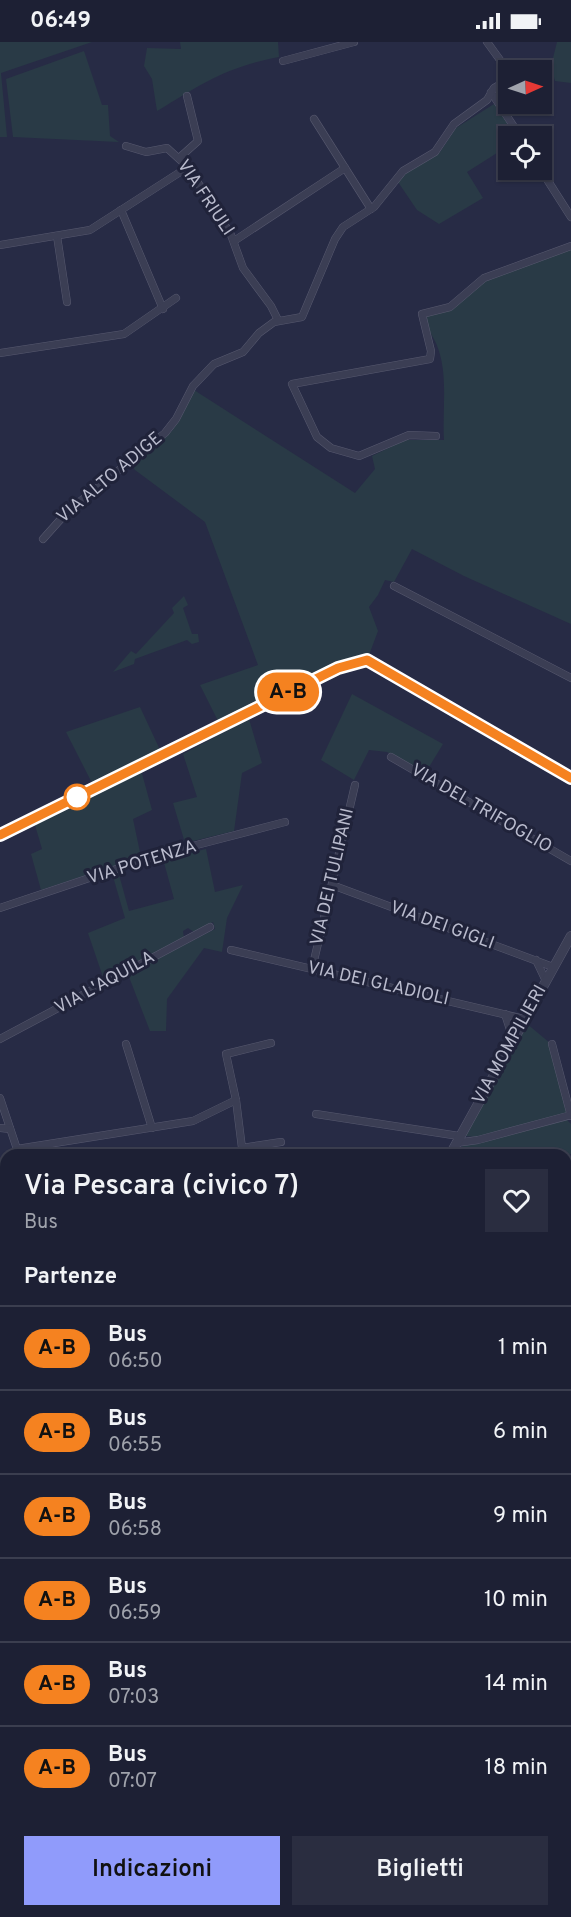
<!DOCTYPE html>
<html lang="it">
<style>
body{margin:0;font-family:Overpass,sans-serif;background:#2a2d40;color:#f1f3f6;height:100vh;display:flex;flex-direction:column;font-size:22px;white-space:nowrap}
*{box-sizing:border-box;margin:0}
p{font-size:20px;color:#a0a3ac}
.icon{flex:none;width:33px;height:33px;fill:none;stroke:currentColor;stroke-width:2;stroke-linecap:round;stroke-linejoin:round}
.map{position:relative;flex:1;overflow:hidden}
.drawer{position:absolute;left:0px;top:1107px;width:572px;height:768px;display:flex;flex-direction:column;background:#1d2034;border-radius:18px 18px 0 0;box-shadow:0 2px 4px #0004,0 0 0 2px #3b3e4f}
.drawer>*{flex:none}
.badge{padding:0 12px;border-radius:20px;font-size:21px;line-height:39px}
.needle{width:39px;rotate:87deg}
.fabs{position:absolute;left:498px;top:18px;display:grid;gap:12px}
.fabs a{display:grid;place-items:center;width:54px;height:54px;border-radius:0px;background:#1d2034;box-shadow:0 2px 4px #0004,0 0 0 2px #3b3e4f;font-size:30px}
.map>.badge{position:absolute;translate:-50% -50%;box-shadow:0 0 0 3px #fff}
h2{padding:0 24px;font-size:22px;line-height:54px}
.round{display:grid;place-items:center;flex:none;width:63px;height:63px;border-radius:0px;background:#2a2d40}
.head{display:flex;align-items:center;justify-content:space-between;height:102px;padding:0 24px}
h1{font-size:28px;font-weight:600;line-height:45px}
.button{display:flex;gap:12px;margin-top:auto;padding:12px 24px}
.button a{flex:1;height:69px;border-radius:0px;background:#909bfb;color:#111;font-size:24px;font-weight:600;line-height:69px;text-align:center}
.button a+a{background:#2a2d40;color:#f1f3f6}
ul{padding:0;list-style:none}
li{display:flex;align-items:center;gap:18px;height:84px;padding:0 24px;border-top:2px solid #3b3e4f}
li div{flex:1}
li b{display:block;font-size:22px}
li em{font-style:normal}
li .badge{min-width:66px;font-weight:700;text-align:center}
.status{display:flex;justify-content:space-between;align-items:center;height:42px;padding:0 30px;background:#1d2034;direction:ltr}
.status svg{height:16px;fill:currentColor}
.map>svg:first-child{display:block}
.green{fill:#293a46}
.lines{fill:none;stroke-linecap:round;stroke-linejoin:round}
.minor-casing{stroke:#57596f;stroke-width:8}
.tertiary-casing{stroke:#57596f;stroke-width:10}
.minor{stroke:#3b3e54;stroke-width:7}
.tertiary{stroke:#3b3e54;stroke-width:9}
.line-casing{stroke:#fff;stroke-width:14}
.line{stroke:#f58220;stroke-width:9}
.stop-dot{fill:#fff;stroke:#f58220;stroke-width:3}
.labels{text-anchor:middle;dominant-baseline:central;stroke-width:6;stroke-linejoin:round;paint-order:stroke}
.street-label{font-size:18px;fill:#b9bbcd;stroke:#20233a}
</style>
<div class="status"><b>06:49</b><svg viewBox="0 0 49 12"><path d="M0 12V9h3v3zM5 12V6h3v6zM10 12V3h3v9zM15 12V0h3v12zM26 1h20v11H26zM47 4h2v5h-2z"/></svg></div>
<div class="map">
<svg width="571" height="1875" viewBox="0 0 571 1875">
<rect width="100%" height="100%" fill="#272b45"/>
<g class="green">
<path d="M 0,0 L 92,0 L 1,31 L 7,95 L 0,95 Z"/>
<path d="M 180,0 L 278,0 L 279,15 C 225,25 202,42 157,69 L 152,37 L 144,24 L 147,6 L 181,7 Z"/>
<path d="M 557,0 L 571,0 L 571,41 L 555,39 L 551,24 Z"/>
<path d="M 84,9 L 102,63 L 108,63 L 110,94 L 119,100 L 13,95 L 6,37 Z"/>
<path d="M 494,62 L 516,94 L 508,94 L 508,104 L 467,130 L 483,156 L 439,182 L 417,168 L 398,140 L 408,129 L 440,110 L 456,86 Z"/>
<path d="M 571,207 L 571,582 L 464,534 L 412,507 L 394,540 L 385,538 L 378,553 L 369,565 L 378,589 L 369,613 L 332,624 L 219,681 L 200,643 L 258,623 L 205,480 L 135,428 L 130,419 L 172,389 L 194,348 L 355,451 L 375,427 L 372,414 L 405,398 L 444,398 C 442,366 449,331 436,301 C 432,293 423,280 428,272 C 458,270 464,251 487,238 C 513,225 544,218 571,207 Z"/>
<path d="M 184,554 L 188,563 L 183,566 L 192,592 L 198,592 L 199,600 L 192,602 L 187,598 L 135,617 L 134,622 L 113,630 L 131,609 L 136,612 L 174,571 L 172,566 Z"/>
<path d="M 352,652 L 443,702 L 426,730 L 387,710 L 369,708 L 354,738 L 321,718 Z"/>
<path d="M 140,665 L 161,710 L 93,743 L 66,690 Z"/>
<path d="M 249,677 L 262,721 L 242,731 L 234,789 L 185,801 L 173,761 L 197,755 L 183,712 Z"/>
<path d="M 141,728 L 152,768 L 133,777 L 141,815 L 41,848 L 31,812 L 42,807 L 35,783 Z"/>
<path d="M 206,807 L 215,850 L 243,843 L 227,876 L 222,910 L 204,906 L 167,957 L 166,989 L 150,989 L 129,935 L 132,930 L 215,887 L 213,880 L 194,890 L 188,886 L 183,889 L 184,896 L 104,938 L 88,891 L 125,876 L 112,831 L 118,829 L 129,869 L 174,857 L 163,817 Z"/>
<path d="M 526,981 L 550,1001 L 567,1071 L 476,1095 L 465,1094 Z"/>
<path d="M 566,1077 L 571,1082 L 571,1112 L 454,1113 L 463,1104 Z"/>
<path d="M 566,1219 L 571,1219 L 571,1272 L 566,1273 Z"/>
<path d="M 6,1551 L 6,1601 L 0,1598 L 0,1552 Z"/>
<path d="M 6,1683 L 6,1798 L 0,1800 L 0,1684 Z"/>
<path d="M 269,1869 L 496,1869 L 494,1875 L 266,1875 Z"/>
</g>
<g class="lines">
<defs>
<g id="minor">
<path d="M 487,0 L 508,29"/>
<path d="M 283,19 L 354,0"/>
<path d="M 491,50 L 520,94"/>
<path d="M 314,77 L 371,167"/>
<path d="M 126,104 L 146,110 L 167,106 L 188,125 L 231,193 L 243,226 L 271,264 L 278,278"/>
<path d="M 179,116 L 198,99 L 187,54"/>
<path d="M 541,128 L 571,175"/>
<path d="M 121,168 L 163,267"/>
<path d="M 57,194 L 67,260"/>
<path d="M 234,199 L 345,126"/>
<path d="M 0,203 L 90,188 L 188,125"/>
<path d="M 0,311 L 124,292 L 176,256"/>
<path d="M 436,394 L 409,393 L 359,414 L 331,406 L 317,395 L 292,342 L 430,317 L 431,309 L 422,272 L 450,265 L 484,236 L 571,204"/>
<path d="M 43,497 L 68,469 L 165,391 L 176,377 L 193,344 L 214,322 L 243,310 L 259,291 L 274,280 L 302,275 L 335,197 L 343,185 L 374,165 L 403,129 L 435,110 L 454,82 L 487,58 L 494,46 L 508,38"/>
<path d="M 394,544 L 571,636"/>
<path d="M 391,715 L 571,819"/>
<path d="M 0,793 L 338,626 L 367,618 L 571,736"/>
<path d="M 332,843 L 553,925"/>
<path d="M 0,866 L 158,813 L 285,780"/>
<path d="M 231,908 L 524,977"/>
<path d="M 536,918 L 546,939"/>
<path d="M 312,927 L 355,743"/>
<path d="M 505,972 L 513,997"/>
<path d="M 0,997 L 210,885"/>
<path d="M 126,1002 L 152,1086"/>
<path d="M 552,1002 L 571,1074"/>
<path d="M 0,1056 L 19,1113"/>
<path d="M 236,1058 L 226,1012 L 271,1001"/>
<path d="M 316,1072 L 459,1094"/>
<path d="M 0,1086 L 10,1087"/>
<path d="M 456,1101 L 478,1098 L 571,1073"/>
<path d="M 17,1107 L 193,1079 L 236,1058 L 242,1106 L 281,1100"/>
<path d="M 0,1197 L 6,1198"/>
<path d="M 566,1217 L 571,1216"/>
<path d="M 0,1308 L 6,1309"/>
<path d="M 566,1319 L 571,1318"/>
<path d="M 566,1413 L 571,1411"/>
<path d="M 0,1425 L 6,1426"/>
<path d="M 566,1471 L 571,1492"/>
<path d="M 0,1495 L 6,1495"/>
<path d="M 566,1506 L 571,1504"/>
<path d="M 566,1584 L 571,1582"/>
<path d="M 566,1704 L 571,1701"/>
<path d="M 566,1779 L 571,1776"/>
<path d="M 209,1869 L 232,1875"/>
<path d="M 166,1875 L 167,1869"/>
<path d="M 237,1875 L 239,1869"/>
<path d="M 258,1875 L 262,1869"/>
<path d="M 499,1875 L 501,1869"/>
<path d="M 537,1875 L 538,1869"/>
</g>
<g id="tertiary">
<path d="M 450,1113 L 571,894"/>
<path d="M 42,1869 L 43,1875"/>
</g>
</defs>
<use href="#minor" class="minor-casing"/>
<use href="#tertiary" class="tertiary-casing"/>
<use href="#minor" class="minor"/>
<use href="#tertiary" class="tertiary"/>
</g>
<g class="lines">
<defs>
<path id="line" d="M 0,793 L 338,626 L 367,618 L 571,736"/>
</defs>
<use href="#line" class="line-casing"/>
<use href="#line" class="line"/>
</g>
<circle class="stop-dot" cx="77" cy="755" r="12"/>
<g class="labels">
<g class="street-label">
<text transform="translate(205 156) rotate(56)">VIA FRIULI</text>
<text transform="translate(110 436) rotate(-40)">VIA ALTO ADIGE</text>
<text transform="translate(481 767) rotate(30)">VIA DEL TRIFOGLIO</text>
<text transform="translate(142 821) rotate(-17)">VIA POTENZA</text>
<text transform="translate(333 835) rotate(-77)">VIA DEI TULIPANI</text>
<text transform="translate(442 884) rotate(20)">VIA DEI GIGLI</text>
<text transform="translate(105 941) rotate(-29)">VIA L'AQUILA</text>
<text transform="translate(378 942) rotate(13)">VIA DEI GLADIOLI</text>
<text transform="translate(510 1003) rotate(-61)">VIA MOMPILIERI</text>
</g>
</g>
</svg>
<div class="fabs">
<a><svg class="needle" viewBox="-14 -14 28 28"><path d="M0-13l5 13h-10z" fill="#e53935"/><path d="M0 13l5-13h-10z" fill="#a0a3ac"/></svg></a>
<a><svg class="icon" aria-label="locate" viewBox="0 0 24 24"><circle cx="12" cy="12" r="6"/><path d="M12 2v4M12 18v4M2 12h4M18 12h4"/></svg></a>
</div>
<b class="badge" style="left:288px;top:650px;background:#f58220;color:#111">A-B</b>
<section class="drawer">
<div class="head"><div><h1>Via Pescara (civico 7)</h1><p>Bus</p></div><a class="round"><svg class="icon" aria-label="heart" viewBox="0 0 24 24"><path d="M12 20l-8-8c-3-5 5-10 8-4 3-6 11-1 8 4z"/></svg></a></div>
<h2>Partenze</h2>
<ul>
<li><span class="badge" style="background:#f58220;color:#111">A-B</span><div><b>Bus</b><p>06:50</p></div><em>1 min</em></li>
<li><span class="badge" style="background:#f58220;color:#111">A-B</span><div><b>Bus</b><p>06:55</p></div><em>6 min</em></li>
<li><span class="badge" style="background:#f58220;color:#111">A-B</span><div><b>Bus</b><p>06:58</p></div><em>9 min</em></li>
<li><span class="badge" style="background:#f58220;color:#111">A-B</span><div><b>Bus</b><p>06:59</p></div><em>10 min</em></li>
<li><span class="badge" style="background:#f58220;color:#111">A-B</span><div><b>Bus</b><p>07:03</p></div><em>14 min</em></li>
<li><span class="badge" style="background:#f58220;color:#111">A-B</span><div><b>Bus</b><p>07:07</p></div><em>18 min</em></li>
</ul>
<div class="button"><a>Indicazioni</a><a>Biglietti</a></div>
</section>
</div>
